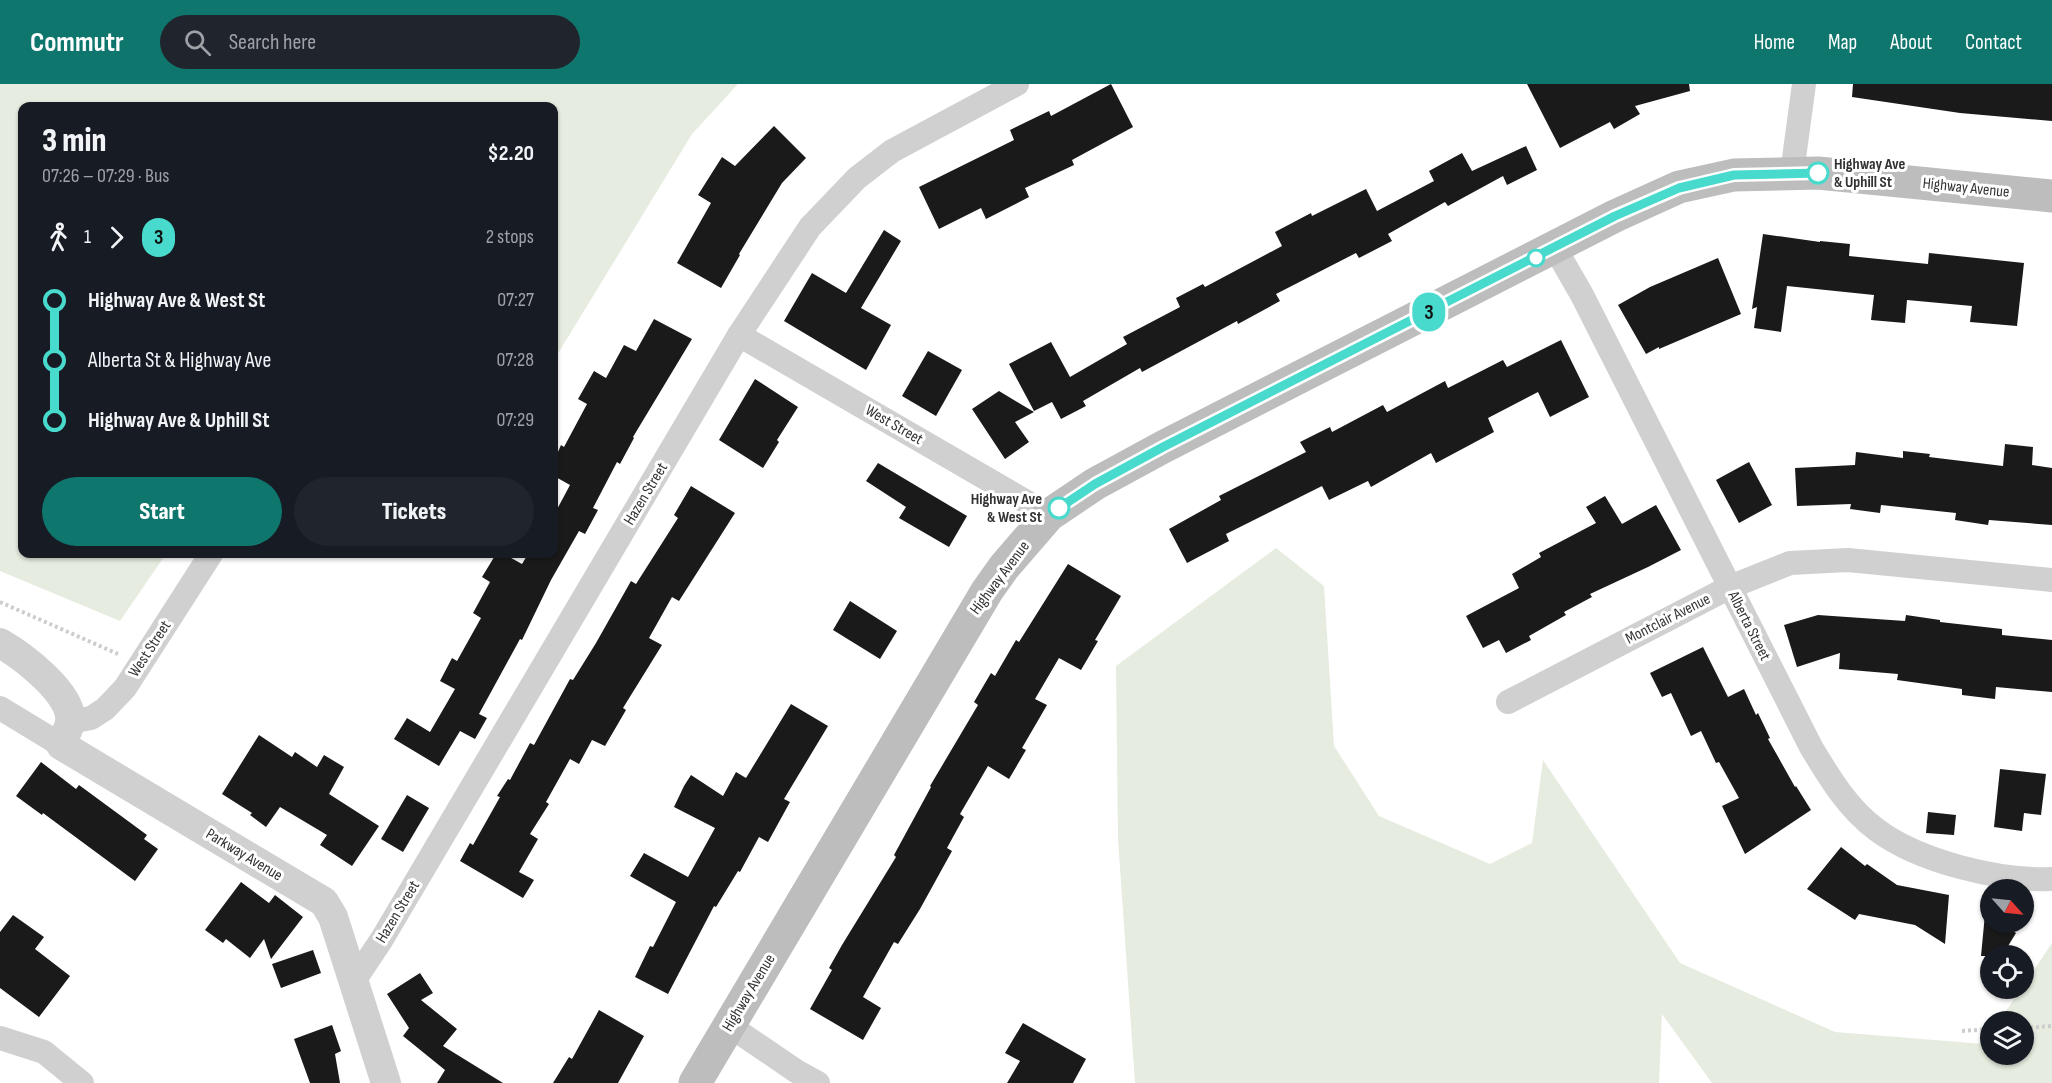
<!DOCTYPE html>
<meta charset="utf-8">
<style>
body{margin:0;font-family:"Sofia Sans Condensed",sans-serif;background:#20242c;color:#f1f3f6;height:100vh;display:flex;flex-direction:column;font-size:22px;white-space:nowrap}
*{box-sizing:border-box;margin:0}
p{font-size:20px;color:#9ea1a6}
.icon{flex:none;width:33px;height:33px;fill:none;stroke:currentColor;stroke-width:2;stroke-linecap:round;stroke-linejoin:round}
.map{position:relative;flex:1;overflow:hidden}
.sheet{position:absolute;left:18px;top:18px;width:540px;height:456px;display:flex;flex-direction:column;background:#171b24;border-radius:12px;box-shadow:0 2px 4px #0004}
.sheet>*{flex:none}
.badge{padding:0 12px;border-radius:20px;font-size:21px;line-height:39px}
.needle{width:39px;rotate:117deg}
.buttons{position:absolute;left:1980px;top:795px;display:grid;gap:12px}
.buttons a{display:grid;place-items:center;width:54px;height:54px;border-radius:50%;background:#171b24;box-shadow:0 2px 4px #0004;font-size:30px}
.map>.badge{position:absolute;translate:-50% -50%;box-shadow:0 0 0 3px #fff}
.legs{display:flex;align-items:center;gap:9px;height:66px;padding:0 24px;font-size:20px}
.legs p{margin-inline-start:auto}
.overview{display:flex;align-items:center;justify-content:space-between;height:102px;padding:0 24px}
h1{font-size:33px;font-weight:800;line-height:45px}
.action{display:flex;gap:12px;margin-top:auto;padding:12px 24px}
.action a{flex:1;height:69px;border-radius:36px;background:#0f766e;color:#fff;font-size:24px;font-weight:800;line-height:69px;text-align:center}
.action a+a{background:#20242c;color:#f1f3f6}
ul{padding:0 24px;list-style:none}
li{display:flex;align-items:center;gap:21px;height:60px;font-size:22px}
li i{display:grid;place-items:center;width:9px;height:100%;margin:0 8px;background:currentColor}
li i::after{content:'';width:15px;height:15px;margin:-8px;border:4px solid;border-radius:50%;background:#171b24}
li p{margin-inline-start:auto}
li:first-child i{background:linear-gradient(#0000 50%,currentColor 0)}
li:last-child i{background:linear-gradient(currentColor 50%,#0000 0)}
header{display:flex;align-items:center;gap:36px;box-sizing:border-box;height:84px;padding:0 30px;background:#0f766e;color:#fff}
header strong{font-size:28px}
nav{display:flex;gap:33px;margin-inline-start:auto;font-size:21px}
.search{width:420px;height:54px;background:#20242c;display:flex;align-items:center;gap:15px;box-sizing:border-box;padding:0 21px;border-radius:33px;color:#9ea1a6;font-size:22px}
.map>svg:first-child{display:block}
.green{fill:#e6ecdf}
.building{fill:#1a1a1a}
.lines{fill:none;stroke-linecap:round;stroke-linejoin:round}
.path{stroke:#cdcdcd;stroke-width:4;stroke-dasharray:3 3;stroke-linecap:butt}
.minor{stroke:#d0d0d0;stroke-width:24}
.tertiary{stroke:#d0d0d0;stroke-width:30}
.secondary{stroke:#bdbdbd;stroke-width:33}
.line-1-casing{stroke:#fff;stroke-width:14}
.line-1{stroke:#47dacd;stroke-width:9}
.stop-1-dot{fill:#fff;stroke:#47dacd;stroke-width:3}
.labels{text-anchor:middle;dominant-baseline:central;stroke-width:6;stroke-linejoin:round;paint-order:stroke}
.stop-label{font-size:16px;font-weight:bold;fill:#333;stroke:#fff;text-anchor:start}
.street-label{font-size:16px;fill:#333;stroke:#fff}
</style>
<header>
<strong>Commutr</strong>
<div class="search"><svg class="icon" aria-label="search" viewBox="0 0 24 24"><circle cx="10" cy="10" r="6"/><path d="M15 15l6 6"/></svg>Search here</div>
<nav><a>Home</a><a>Map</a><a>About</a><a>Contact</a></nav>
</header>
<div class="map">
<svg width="2052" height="999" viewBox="0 0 2052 999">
<rect width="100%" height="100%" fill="#fff"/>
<g class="green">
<path d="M 0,0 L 738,0 L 692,50 L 554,276 L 554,22 L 22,22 L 22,470 L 166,470 L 120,537 L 0,487 Z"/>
<path d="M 1276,464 L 1324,502 L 1334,662 L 1379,732 L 1490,780 L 1532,759 L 1543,676 L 1680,879 L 1835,948 L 1984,960 L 1990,951 L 1990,970 L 2024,970 L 2024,938 L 1999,937 L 2021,905 L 2024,904 L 2024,901 L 2052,859 L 2052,999 L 1712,999 L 1662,930 L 1659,999 L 1135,999 L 1118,755 L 1116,582 Z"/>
</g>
<g class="building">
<path d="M 1111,0 L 1133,43 L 1072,76 L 1074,81 L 1025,104 L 1029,113 L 986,135 L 981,124 L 939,145 L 919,103 L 1014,56 L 1010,46 L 1049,27 L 1051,32 Z"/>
<path d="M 1527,0 L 1689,0 L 1690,7 L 1635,22 L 1640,30 L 1614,45 L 1610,38 L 1560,64 Z"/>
<path d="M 1853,0 L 2052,0 L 2052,37 L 1960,29 L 1852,13 Z"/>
<path d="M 774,42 L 806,74 L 782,99 L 739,170 L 740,171 L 721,204 L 677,179 L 711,119 L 698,111 L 722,73 L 735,82 Z"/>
<path d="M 1526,62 L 1537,86 L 1507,101 L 1503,92 L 1448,122 L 1445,118 L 1388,150 L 1392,157 L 1359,174 L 1356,169 L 1276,210 L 1280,217 L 1238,240 L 1237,237 L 1142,288 L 1140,284 L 1083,317 L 1086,322 L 1061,335 L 1052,318 L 1034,327 L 1009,280 L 1051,258 L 1070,293 L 1127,260 L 1123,253 L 1180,223 L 1176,214 L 1203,200 L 1205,203 L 1282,162 L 1275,148 L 1311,129 L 1312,132 L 1366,105 L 1377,127 L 1434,97 L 1429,87 L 1462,69 L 1472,87 Z"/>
<path d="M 884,146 L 901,157 L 861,224 L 891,241 L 866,286 L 784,237 L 812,189 L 846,209 Z"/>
<path d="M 1763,150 L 1820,158 L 1820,157 L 1850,160 L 1849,172 L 1928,180 L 1929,169 L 2024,179 L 2017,242 L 1970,238 L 1972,222 L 1907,216 L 1905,239 L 1871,236 L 1874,211 L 1787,202 L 1781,248 L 1754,244 L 1757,223 L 1752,225 Z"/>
<path d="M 1718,174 L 1741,230 L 1659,265 L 1659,263 L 1646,270 L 1618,221 L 1650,203 Z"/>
<path d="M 654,235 L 692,255 L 633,353 L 634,354 L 620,380 L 617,378 L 593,424 L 598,426 L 585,450 L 579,447 L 551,496 L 522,556 L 520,555 L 479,630 L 487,634 L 475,655 L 460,647 L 439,682 L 394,655 L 407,634 L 430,648 L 455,605 L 440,597 L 452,574 L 457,577 L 481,534 L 473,529 L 490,498 L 482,493 L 496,470 L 504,470 L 522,480 L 528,470 L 554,470 L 554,431 L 570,401 L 554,392 L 554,377 L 561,361 L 564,363 L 587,320 L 578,315 L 594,287 L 606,294 L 624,261 L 636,267 Z"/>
<path d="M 1561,256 L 1589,313 L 1550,333 L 1538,308 L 1488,334 L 1494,348 L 1436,379 L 1431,369 L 1371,403 L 1368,397 L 1329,416 L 1322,402 L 1226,450 L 1229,457 L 1187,479 L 1169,445 L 1221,416 L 1219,412 L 1306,368 L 1300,358 L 1330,343 L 1332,348 L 1383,321 L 1387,328 L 1445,297 L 1448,304 L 1503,276 L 1507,283 Z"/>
<path d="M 928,267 L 962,286 L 936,332 L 902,312 Z"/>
<path d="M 755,295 L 798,323 L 777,356 L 779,358 L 763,384 L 719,356 Z"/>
<path d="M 999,307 L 1034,328 L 1015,338 L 1029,358 L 1005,375 L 972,325 Z"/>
<path d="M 2005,360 L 2033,363 L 2032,381 L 2052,384 L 2052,441 L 1989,436 L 1988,441 L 1955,436 L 1956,429 L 1881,421 L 1880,429 L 1850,425 L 1851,420 L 1797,422 L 1795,384 L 1855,381 L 1856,368 L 1903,374 L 1903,367 L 1930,370 L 1929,373 L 2003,382 Z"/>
<path d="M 1749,378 L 1772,421 L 1739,439 L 1716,396 Z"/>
<path d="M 878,379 L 967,432 L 949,463 L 899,434 L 906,423 L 866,397 Z"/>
<path d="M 691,402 L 735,429 L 679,517 L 672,513 L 649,554 L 662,561 L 623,624 L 626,626 L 605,662 L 592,656 L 579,680 L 570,675 L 546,718 L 549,720 L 530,750 L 538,755 L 519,788 L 534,796 L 523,814 L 460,777 L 470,759 L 473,761 L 500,713 L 497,712 L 508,695 L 510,696 L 530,659 L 534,661 L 570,595 L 573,596 L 596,559 L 631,497 L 636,500 L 678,434 L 674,431 Z"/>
<path d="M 1605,412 L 1622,440 L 1656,421 L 1681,466 L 1648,483 L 1590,510 L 1592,513 L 1564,528 L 1566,531 L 1529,552 L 1531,556 L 1506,569 L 1499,556 L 1483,564 L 1466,532 L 1519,504 L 1512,490 L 1541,473 L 1539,469 L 1596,439 L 1586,423 Z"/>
<path d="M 1068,480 L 1121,512 L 1095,556 L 1098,557 L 1081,586 L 1059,574 L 1035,615 L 1047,621 L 1022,664 L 1026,666 L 1009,695 L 988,682 L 960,730 L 964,733 L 947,764 L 952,767 L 920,825 L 898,860 L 894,858 L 863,913 L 881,924 L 863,956 L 810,925 L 832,886 L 829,884 L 842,861 L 896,773 L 894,771 L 931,703 L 930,702 L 978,621 L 974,618 L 991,589 L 995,592 L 1016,556 L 1019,558 Z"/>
<path d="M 850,517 L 897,547 L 880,575 L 833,546 Z"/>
<path d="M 1818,531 L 1905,537 L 1906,531 L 1940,536 L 1940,538 L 2002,545 L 2002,551 L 2052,556 L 2052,608 L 1996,603 L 1995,615 L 1962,611 L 1962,605 L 1897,596 L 1898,590 L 1839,585 L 1840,569 L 1797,583 L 1784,541 Z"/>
<path d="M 1703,563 L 1728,613 L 1744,605 L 1756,631 L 1758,629 L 1770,654 L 1768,655 L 1795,703 L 1796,702 L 1811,726 L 1745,770 L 1722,722 L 1739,714 L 1719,678 L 1716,679 L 1701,647 L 1691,652 L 1671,609 L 1662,613 L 1650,589 Z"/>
<path d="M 791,620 L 828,642 L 784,715 L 790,718 L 768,758 L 759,753 L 740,788 L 738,787 L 716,823 L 714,822 L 668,910 L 635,893 L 650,862 L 653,863 L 676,818 L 630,792 L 644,769 L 688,793 L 715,744 L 674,723 L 684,702 L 691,691 L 723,712 L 736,688 L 746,694 Z"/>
<path d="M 259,651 L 292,673 L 295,668 L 317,683 L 324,671 L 344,683 L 329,710 L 379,742 L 352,782 L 320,761 L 327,751 L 280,723 L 266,743 L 250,731 L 252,729 L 222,710 Z"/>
<path d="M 41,678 L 76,705 L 79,701 L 147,751 L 144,755 L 158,765 L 135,797 L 43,729 L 42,731 L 16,712 Z"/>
<path d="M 2000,685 L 2046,690 L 2041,731 L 2024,729 L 2022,747 L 1994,743 Z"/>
<path d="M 407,711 L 429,724 L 403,768 L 381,755 Z"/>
<path d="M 1928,728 L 1956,731 L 1954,751 L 1926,749 Z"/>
<path d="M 1841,763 L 1865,782 L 1867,780 L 1897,801 L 1949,811 L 1945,860 L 1915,841 L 1859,830 L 1855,836 L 1807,805 Z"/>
<path d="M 241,798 L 269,819 L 275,811 L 303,833 L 271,875 L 264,855 L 250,874 L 226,855 L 223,859 L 205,846 Z"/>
<path d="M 1985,830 L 1990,833 L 1990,838 L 1999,838 L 2016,849 L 2002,872 L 1981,872 Z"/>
<path d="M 13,831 L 44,853 L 35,865 L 70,892 L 39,933 L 0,904 L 0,848 Z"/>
<path d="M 313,866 L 321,889 L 281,904 L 272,880 Z"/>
<path d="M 420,889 L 433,909 L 421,916 L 457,945 L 443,962 L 503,999 L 437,999 L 445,986 L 403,952 L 409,944 L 387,910 Z"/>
<path d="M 599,926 L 644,952 L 618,999 L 553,999 L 569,973 L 572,975 Z"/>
<path d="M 1023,939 L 1086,975 L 1073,999 L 1007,999 L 1020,977 L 1005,969 Z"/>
<path d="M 332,941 L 341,967 L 335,970 L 340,999 L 310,999 L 294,955 Z"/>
</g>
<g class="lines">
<g class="path">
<path d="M 0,518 L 118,570"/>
<path d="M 2024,944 L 2052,942"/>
<path d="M 1962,947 L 1990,945"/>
</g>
<g class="minor">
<path d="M 1792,89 L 1804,0"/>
<path d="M 1555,164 L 1582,211 L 1811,663 C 1829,693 1848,725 1877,746 C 1920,778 1999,797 2052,795"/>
<path d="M 739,251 L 1049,431"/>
<path d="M 1508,618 L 1730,503 L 1790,479 L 1848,476 L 2052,496"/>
<path d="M 0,624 L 61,661"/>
<path d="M 70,638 L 91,634 L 105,625 L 125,604 L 211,470"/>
<path d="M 354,897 L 382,855 L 739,251 L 810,143 L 857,94 L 892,67 L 1017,0"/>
<path d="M 730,942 L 796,987 L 818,999"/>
<path d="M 0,954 L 44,968 L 82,999"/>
</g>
<path class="tertiary" d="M 0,559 C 21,571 74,610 70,638 C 69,646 63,654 61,661 L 324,818 L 333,833 L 386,999"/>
<path class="secondary" d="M 695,999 L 987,507 L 1004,483 L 1049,431 L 1095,400 L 1163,363 L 1615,132 L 1679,103 L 1734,91 L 1818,89 L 2052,112"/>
</g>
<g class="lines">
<defs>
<path id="line-1" d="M 1059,424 L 1095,400 L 1163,363 L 1615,132 L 1679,104 L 1734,91 L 1818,89"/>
</defs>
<use href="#line-1" class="line-1-casing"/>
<use href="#line-1" class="line-1"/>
</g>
<g class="stop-1-dot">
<circle cx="1818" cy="89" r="10"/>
<circle cx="1536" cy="174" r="8"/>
<circle cx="1059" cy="424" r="10"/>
</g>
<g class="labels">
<g class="stop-label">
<text x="1834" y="80">Highway Ave<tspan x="1834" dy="18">&amp; Uphill St</tspan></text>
<text x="1042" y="415" text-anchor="end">Highway Ave<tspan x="1042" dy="18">&amp; West St</tspan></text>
</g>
<g class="street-label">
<text transform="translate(1966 104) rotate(6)">Highway Avenue</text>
<text transform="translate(894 341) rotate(30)">West Street</text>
<text transform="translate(646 410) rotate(-59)">Hazen Street</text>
<text transform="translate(1000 494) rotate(-53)">Highway Avenue</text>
<text transform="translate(1668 535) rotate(-27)">Montclair Avenue</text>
<text transform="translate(1749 542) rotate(63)">Alberta Street</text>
<text transform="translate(150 565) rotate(-57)">West Street</text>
<text transform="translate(244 771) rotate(31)">Parkway Avenue</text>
<text transform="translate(398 828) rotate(-59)">Hazen Street</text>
<text transform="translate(749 909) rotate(-59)">Highway Avenue</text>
</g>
</g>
</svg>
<div class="buttons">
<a><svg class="needle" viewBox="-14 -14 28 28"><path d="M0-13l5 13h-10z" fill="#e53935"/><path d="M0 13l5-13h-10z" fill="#9ea1a6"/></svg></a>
<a><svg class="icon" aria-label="locate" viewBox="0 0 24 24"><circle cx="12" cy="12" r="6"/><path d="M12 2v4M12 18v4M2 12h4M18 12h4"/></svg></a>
<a><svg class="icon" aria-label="layers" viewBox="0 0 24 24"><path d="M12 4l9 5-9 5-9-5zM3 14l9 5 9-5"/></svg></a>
</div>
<b class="badge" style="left:1429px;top:228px;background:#47dacd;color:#111">3</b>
<section class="sheet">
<div class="overview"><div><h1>3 min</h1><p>07:26 – 07:29 · Bus</p></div><b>$2.20</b></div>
<div class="legs"><svg class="icon" aria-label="walk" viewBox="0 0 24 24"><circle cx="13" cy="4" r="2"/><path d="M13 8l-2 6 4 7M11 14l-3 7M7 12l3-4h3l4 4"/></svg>1<svg class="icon" aria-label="forward" viewBox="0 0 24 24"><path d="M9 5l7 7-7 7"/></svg><b class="badge" style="background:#47dacd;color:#111">3</b><p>2 stops</p></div>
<ul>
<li><i style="color:#47dacd"></i><b>Highway Ave &amp; West St</b><p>07:27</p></li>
<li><i style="color:#47dacd"></i><span>Alberta St &amp; Highway Ave</span><p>07:28</p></li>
<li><i style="color:#47dacd"></i><b>Highway Ave &amp; Uphill St</b><p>07:29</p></li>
</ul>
<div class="action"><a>Start</a><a>Tickets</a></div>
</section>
</div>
